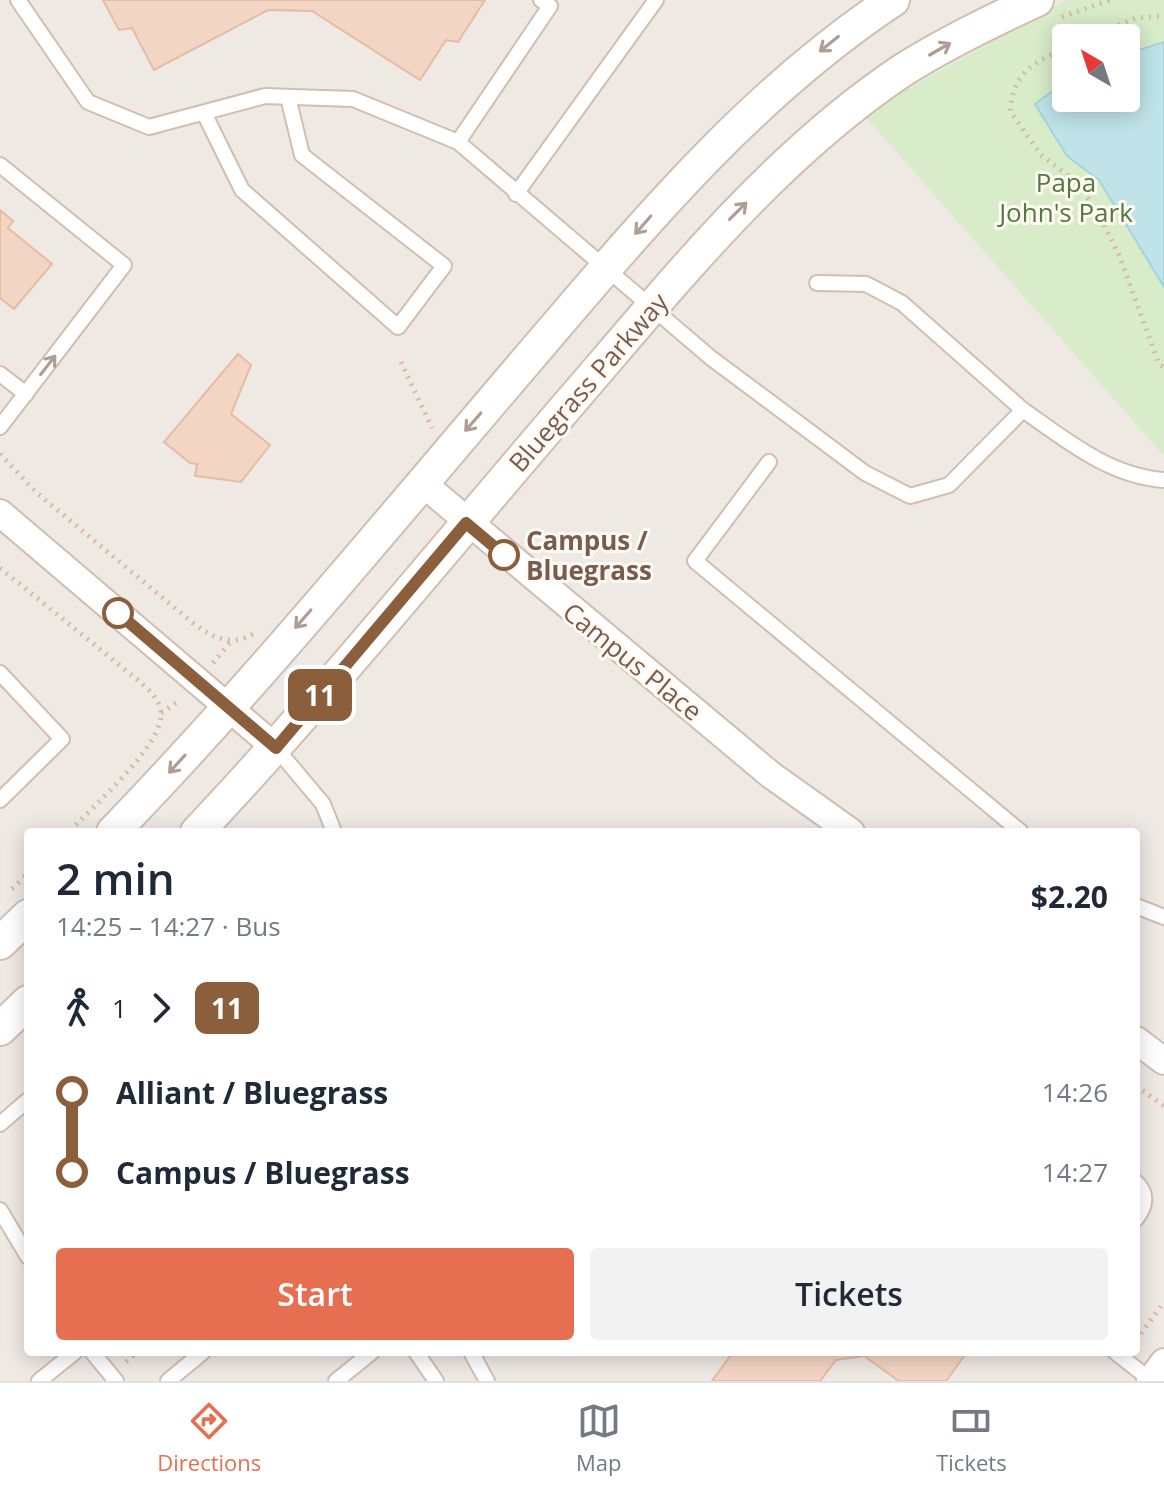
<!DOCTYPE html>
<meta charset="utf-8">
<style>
body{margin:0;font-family:"Open Sans",sans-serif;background:#f2f2f3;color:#1f2937;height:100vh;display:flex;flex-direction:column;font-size:30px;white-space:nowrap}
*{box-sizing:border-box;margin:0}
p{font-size:26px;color:#747a83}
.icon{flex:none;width:44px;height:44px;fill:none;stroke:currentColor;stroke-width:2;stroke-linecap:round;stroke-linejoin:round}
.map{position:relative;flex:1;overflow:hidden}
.sheet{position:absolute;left:24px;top:828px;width:1116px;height:528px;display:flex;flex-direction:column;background:#fff;border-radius:8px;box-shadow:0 4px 20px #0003}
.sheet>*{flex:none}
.badge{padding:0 16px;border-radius:12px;font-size:28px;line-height:52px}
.needle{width:52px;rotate:321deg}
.buttons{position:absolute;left:1052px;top:24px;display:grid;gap:16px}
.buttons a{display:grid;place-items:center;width:88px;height:88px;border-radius:8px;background:#fff;box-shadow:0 4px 20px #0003;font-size:40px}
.map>.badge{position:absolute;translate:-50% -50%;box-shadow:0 0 0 4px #fff}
.legs{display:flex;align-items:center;gap:12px;height:88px;padding:0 32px;font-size:26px}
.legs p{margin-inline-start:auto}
.summary{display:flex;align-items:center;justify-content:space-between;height:136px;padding:0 32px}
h1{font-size:44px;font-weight:600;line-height:60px}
.primary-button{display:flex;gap:16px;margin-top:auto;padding:16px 32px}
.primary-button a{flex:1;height:92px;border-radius:8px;background:#e76f51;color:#fff;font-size:32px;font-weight:600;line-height:92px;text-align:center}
.primary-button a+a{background:#f2f2f3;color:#1f2937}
ul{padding:0 32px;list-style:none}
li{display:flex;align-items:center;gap:28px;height:80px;font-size:30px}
li i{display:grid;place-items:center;width:12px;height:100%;margin:0 10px;background:currentColor}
li i::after{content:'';width:20px;height:20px;margin:-10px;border:6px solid;border-radius:50%;background:#fff}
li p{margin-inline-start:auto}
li:first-child i{background:linear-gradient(#0000 50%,currentColor 0)}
li:last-child i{background:linear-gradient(currentColor 50%,#0000 0)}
.menu{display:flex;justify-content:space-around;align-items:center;height:112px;border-top:2px solid #e0e1e3;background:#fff;font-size:22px;color:#747a83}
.menu a{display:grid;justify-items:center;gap:4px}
.menu .selected{color:#e76f51}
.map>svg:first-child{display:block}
.industrial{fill:#efe9e4;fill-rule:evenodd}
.green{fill:#d8ecc9;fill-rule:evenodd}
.water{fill:#bfe3e8;stroke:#a5d3da;stroke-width:2}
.building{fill:#f3d5c3;stroke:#e6bba3;stroke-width:2}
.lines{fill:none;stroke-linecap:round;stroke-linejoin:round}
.service-casing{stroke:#d1beb0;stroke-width:18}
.minor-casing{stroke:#d1beb0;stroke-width:30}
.tertiary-casing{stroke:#d1beb0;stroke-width:36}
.path{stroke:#d9b8a5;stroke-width:5;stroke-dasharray:2 6;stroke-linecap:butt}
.service{stroke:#fff;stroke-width:14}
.minor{stroke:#fff;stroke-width:26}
.tertiary{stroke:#fff;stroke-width:32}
.oneway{stroke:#af9d94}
.line-1-casing{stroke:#fff;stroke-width:18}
.line-1{stroke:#8b5e3c;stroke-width:12}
.stop-1-dot{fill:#fff;stroke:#8b5e3c;stroke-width:4}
.labels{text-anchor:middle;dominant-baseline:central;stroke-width:6;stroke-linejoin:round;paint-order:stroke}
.park-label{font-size:26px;fill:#537a41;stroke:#fffaf3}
.street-label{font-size:26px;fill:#7a5c4d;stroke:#fffaf3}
.stop-label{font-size:26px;font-weight:bold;fill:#7a5c4d;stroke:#fffaf3;text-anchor:start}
</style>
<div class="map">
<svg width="1164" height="1381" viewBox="0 0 1164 1381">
<rect width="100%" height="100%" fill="#fdf6ec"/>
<path class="industrial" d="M 0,0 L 1164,0 L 1164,1381 L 0,1381 ZM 1066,38 L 1126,38 L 1126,98 L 1066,98 ZM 28,832 L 1136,832 L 1136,1352 L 28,1352 Z"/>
<path class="green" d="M 1066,0 L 1164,0 L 1164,456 L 863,114 ZM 1066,38 L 1126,38 L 1126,98 L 1066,98 Z"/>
<path class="water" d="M 1164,42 L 1164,287 L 1099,180 L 1067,156 L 1035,104 L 1066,81 L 1066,98 L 1126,98 L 1126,54 Z"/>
<g class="building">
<path d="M 103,0 L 485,0 L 458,42 L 446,40 L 420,80 L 312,11 L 268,10 L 154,70 L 132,28 L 119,30 Z"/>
<path d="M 0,210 L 13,221 L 8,228 L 52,264 L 14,309 L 0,298 Z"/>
<path d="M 238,354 L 251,365 L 231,414 L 270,445 L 241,482 L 195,476 L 197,464 L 190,463 L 164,442 Z"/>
<path d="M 733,1352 L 967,1352 L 946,1381 L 899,1381 L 864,1356 L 836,1360 L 820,1381 L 712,1381 Z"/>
</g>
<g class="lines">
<defs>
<g id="service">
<path d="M 18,0 L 88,102 L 149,127 L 265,96 L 353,99 L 458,142 L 711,358 L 865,473 L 910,496 L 949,485 L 1023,410 C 1066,440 1109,476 1164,480"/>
<path d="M 204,113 L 242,190 L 398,327 L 444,266 L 302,155 L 288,97"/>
<path d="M 458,142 L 550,6 L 541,0"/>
<path d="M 0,165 L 124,265 L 0,427"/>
<path d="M 516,194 L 656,0"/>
<path d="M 817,283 L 866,284 L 902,303 L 1023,410"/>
<path d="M 0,374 L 26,394"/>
<path d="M 769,462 L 695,561 L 1021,832"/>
<path d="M 0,673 L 62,739 L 0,800"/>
<path d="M 276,748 L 323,804 L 334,832"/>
<path d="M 1136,906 L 1164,917"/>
<path d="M 0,1124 L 28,1100"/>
<path d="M 1136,1182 C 1148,1194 1146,1206 1136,1219"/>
<path d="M 0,1210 L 28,1257"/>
<path d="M 92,1352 L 116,1381"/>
<path d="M 416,1352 L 436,1381"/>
<path d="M 471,1352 L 487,1381"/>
<path d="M 1115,1352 L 1152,1381"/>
<path d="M 39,1381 L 75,1352"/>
<path d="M 168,1381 L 203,1352"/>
<path d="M 336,1381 L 372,1352"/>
</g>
<g id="minor">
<path d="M 421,482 L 771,775 L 851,832"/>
<path d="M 0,513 L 276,748"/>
<path d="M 1136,1040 L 1164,1061"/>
<path d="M 1150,1381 L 1164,1362"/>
</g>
<g id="tertiary">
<path d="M 113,832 C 258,682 392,518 528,359 C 640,228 748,96 893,0"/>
<path d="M 197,832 C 328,693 449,543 574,398 C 675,281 773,157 903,70 C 946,43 991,21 1037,0"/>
<path d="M 0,943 L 28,916"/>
<path d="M 0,1029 L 28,1002"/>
</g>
</defs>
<use href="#service" class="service-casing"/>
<use href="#minor" class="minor-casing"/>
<use href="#tertiary" class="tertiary-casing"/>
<g class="path">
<path d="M 1062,17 L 1110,0"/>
<path d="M 1089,38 L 1135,18 L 1164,16"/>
<path d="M 1066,48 C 1032,63 1014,72 1010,111 L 1041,155 L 1078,183 L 1099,215 L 1119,255 L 1159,364 L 1164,367"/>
<path d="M 401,362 L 432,428"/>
<path d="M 0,454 L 37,493 L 193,623 C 212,637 230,647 253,634"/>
<path d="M 0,568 L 139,681 C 149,690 162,701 161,716 C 159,749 92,807 69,832"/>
<path d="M 213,663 L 231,641"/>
<path d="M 161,713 L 180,700"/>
<path d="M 12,889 L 28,874"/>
<path d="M 1136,1086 L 1164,1106"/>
<path d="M 1136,1340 L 1164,1302"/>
<path d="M 126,1362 L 137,1352"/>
</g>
<use href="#service" class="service"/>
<use href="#minor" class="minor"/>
<use href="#tertiary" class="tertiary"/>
</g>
<defs><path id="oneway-shaft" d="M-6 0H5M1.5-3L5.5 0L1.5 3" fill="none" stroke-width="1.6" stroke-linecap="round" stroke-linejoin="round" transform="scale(2)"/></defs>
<g class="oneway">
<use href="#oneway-shaft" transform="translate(829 44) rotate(141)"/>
<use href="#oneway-shaft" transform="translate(940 49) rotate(-30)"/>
<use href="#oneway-shaft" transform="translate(738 211) rotate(-45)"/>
<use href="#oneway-shaft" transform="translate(643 225) rotate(131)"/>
<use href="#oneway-shaft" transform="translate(48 365) rotate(-52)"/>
<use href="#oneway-shaft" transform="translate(473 422) rotate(131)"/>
<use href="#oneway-shaft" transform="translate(303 619) rotate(131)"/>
<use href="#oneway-shaft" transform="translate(177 764) rotate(132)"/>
</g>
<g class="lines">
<defs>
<path id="line-1" d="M 118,613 L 276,748 L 466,523 L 504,555"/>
</defs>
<use href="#line-1" class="line-1-casing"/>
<use href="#line-1" class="line-1"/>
</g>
<g class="stop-1-dot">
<circle cx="504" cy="555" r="14"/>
<circle cx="118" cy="613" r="14"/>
</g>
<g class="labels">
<g class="park-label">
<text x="1066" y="182">Papa<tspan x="1066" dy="30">John's Park</tspan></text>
</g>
<g class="street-label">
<text transform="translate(588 382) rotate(-49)">Bluegrass Parkway</text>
<text transform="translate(633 661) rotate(39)">Campus Place</text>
</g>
<g class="stop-label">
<text x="526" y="540">Campus /<tspan x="526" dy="30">Bluegrass</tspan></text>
</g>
</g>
</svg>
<div class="buttons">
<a><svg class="needle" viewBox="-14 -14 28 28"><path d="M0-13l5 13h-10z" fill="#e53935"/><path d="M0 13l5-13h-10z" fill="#747a83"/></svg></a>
</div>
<b class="badge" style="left:320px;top:695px;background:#8b5e3c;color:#fff">11</b>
<section class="sheet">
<div class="summary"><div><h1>2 min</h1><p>14:25 – 14:27 · Bus</p></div><b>$2.20</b></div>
<div class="legs"><svg class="icon" aria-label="walk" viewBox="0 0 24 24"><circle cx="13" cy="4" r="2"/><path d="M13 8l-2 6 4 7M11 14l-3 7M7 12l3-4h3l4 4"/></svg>1<svg class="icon" aria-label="forward" viewBox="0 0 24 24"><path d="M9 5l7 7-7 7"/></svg><b class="badge" style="background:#8b5e3c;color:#fff">11</b></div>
<ul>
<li><i style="color:#8b5e3c"></i><b>Alliant / Bluegrass</b><p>14:26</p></li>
<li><i style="color:#8b5e3c"></i><b>Campus / Bluegrass</b><p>14:27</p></li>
</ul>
<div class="primary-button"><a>Start</a><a>Tickets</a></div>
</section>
</div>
<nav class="menu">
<a class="selected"><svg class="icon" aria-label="directions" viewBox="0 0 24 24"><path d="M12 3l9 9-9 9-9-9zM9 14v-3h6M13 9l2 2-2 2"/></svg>Directions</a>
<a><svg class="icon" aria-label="map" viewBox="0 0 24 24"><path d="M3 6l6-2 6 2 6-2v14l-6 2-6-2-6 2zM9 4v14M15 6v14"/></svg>Map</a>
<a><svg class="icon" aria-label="tickets" viewBox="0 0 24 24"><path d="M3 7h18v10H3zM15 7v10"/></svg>Tickets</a>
</nav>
